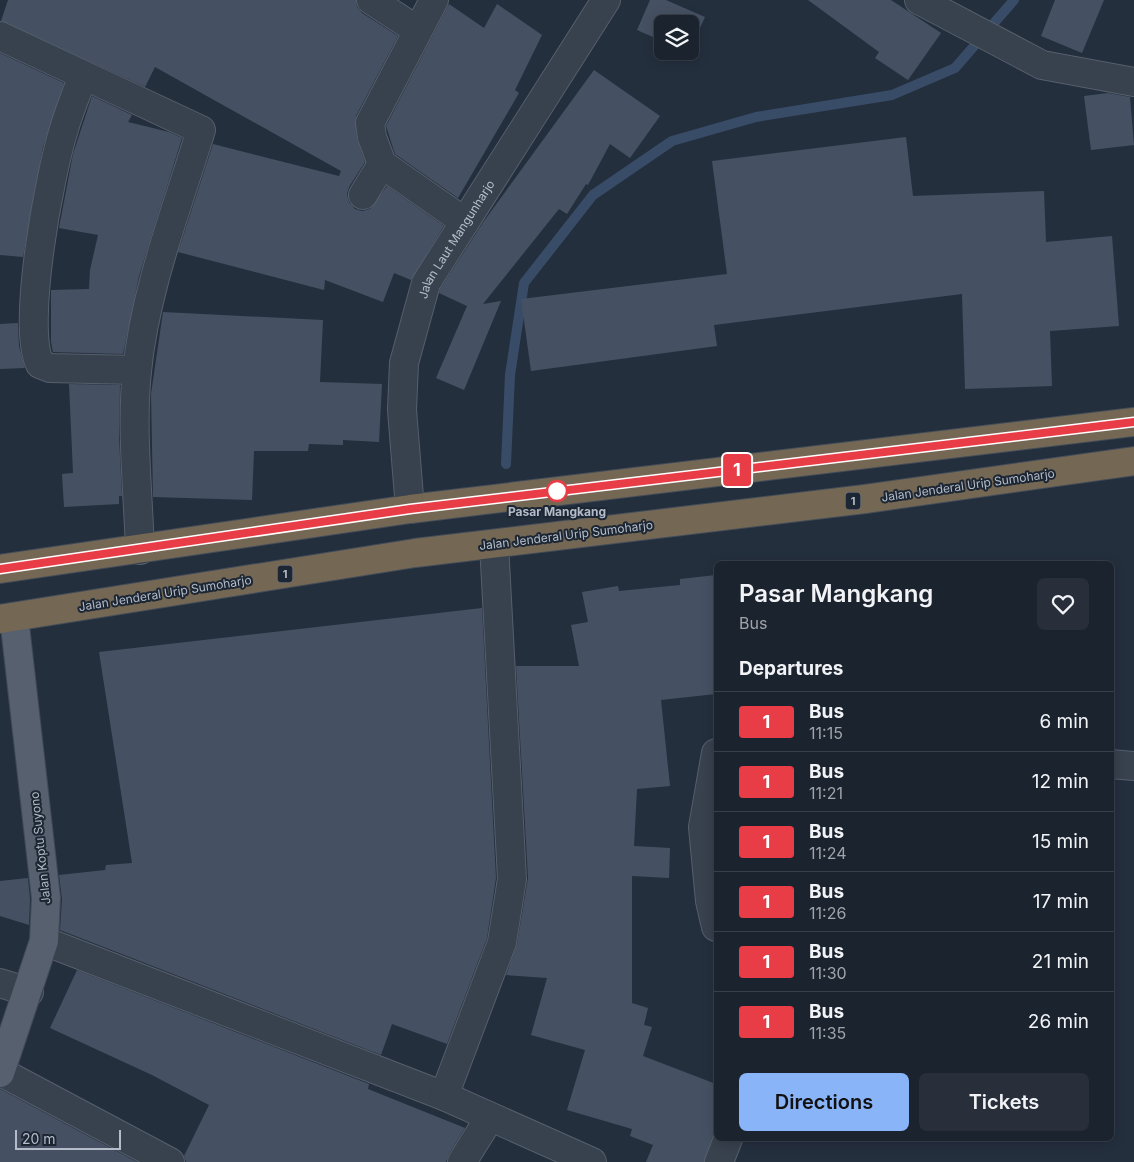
<!DOCTYPE html>
<style>
body{margin:0;font-family:Inter,sans-serif;background:#282f3a;color:#f1f3f6;height:100vh;display:flex;flex-direction:column;font-size:19px;white-space:nowrap}
*{box-sizing:border-box;margin:0}
p{font-size:16px;color:#a0a4aa}
.icon{flex:none;width:28px;height:28px;fill:none;stroke:currentColor;stroke-width:2;stroke-linecap:round;stroke-linejoin:round}
.map{position:relative;flex:1;overflow:hidden}
.drawer{position:absolute;left:714px;top:561px;width:400px;height:580px;display:flex;flex-direction:column;background:#1b232e;border-radius:8px;box-shadow:0 2px 12px #0003,0 0 0 1px #39404a}
.drawer>*{flex:none}
.badge{padding:0 10px;border-radius:4px;font-size:18px;line-height:32px}
.buttons{position:absolute;left:654px;top:15px;display:grid;gap:10px}
.buttons a{display:grid;place-items:center;width:45px;height:45px;border-radius:8px;background:#1b232e;box-shadow:0 2px 12px #0003,0 0 0 1px #39404a;font-size:25px}
.scale{position:absolute;left:15px;bottom:12px;width:106px;box-sizing:border-box;padding-left:5px;border:2px solid #b4bcc9;border-top:0;font-size:14px;line-height:18px;white-space:nowrap;color:#b4bcc9;-webkit-text-stroke:4px #1d2633;paint-order:stroke}
.map>.badge{position:absolute;translate:-50% -50%;box-shadow:0 0 0 2px #fff}
h2{padding:0 25px;font-size:19px;line-height:45px}
.round{display:grid;place-items:center;flex:none;width:52px;height:52px;border-radius:8px;background:#282f3a}
.overview{display:flex;align-items:center;justify-content:space-between;height:85px;padding:0 25px}
h1{font-size:24px;font-weight:600;line-height:38px}
.action{display:flex;gap:10px;margin-top:auto;padding:10px 25px}
.action a{flex:1;height:58px;border-radius:8px;background:#8ab4f8;color:#111;font-size:20px;font-weight:600;line-height:58px;text-align:center}
.action a+a{background:#282f3a;color:#f1f3f6}
ul{padding:0;list-style:none}
li{display:flex;align-items:center;gap:15px;height:60px;padding:0 25px;border-top:1px solid #39404a}
li div{flex:1}
li b{display:block;font-size:19px}
li em{font-style:normal}
li .badge{min-width:55px;font-weight:700;text-align:center}
.map>svg:first-child{display:block}
.lines{fill:none;stroke-linecap:round;stroke-linejoin:round}
.stream{stroke:#394c67;stroke-width:10}
.building{fill:#455162}
.minor-casing{stroke:#565f6c;stroke-width:30}
.major-casing{stroke:#414a57;stroke-width:30}
.highway-casing{stroke:#434c59;stroke-width:30}
.minor{stroke:#38414e;stroke-width:28}
.major{stroke:#56606e;stroke-width:28}
.highway{stroke:#746855;stroke-width:28}
.line-casing{stroke:#fff;stroke-width:11}
.line{stroke:#e83d46;stroke-width:8}
.stop-dot{fill:#fff;stroke:#e83d46;stroke-width:2.5}
.labels{text-anchor:middle;dominant-baseline:central;stroke-width:4;stroke-linejoin:round;paint-order:stroke}
.shield{fill:#1d2633;stroke:#878f9c;stroke-width:1}
.shield-label{font-size:11px;font-weight:bold;fill:#b4bcc9}
.street-label{font-size:12px;fill:#b4bcc9;stroke:#1d2633}
.stop-label{font-size:12px;font-weight:bold;fill:#b4bcc9;stroke:#1d2633}
</style>
<div class="map">
<svg width="1134" height="1162" viewBox="0 0 1134 1162">
<rect width="100%" height="100%" fill="#242f3e"/>
<g class="lines">
<path class="stream" d="M 506,464 L 510,375 L 524,283 L 593,195 L 672,141 L 756,117 L 892,95 L 955,68 L 1014,0"/>
</g>
<g class="building">
<path d="M 8,0 L 356,0 L 357,7 L 362,13 L 398,36 L 356,116 L 357,139 L 365,162 L 349,187 L 347,194 L 349,202 L 355,209 L 362,211 L 370,209 L 387,186 L 444,226 L 411,280 L 394,273 L 383,302 L 325,280 L 324,290 L 178,252 L 213,144 L 339,176 L 341,171 L 155,67 L 145,87 L 1,21 Z"/>
<path d="M 650,0 L 666,0 L 705,17 L 690,50 L 690,24 L 662,24 L 662,41 L 637,30 Z"/>
<path d="M 808,0 L 891,0 L 941,33 L 908,80 L 875,58 L 879,52 Z"/>
<path d="M 1055,0 L 1104,0 L 1082,53 L 1041,36 Z"/>
<path d="M 449,4 L 484,28 L 497,4 L 542,35 L 515,90 L 519,93 L 458,198 L 395,154 L 386,126 Z"/>
<path d="M 0,53 L 64,83 L 43,147 L 23,257 L 0,255 Z"/>
<path d="M 594,70 L 660,116 L 630,158 L 610,144 L 588,185 L 586,184 L 567,214 L 559,209 L 483,304 L 501,301 L 464,390 L 436,378 L 467,306 L 439,293 L 440,289 L 484,221 Z"/>
<path d="M 1108,93 L 1130,97 L 1134,145 L 1091,150 L 1084,96 Z"/>
<path d="M 92,96 L 132,115 L 128,122 L 169,132 L 182,138 L 139,276 L 123,354 L 53,352 L 51,342 L 51,290 L 89,289 L 90,270 L 98,235 L 59,228 L 73,154 Z"/>
<path d="M 906,137 L 913,196 L 1044,191 L 1046,242 L 1112,236 L 1119,326 L 1050,331 L 1052,386 L 965,389 L 962,294 L 714,325 L 717,346 L 531,371 L 521,299 L 727,274 L 712,161 Z"/>
<path d="M 163,312 L 323,320 L 320,382 L 382,384 L 379,442 L 343,440 L 343,445 L 309,444 L 308,451 L 254,451 L 252,500 L 153,497 L 151,394 Z"/>
<path d="M 18,323 L 19,346 L 25,368 L 0,369 L 0,324 Z"/>
<path d="M 69,384 L 120,385 L 119,438 L 122,496 L 119,496 L 119,504 L 64,507 L 62,474 L 73,473 Z"/>
<path d="M 716,575 L 716,694 L 661,700 L 670,786 L 637,789 L 634,846 L 670,848 L 669,878 L 632,876 L 632,1003 L 648,1008 L 644,1025 L 652,1027 L 643,1056 L 716,1084 L 716,1129 L 704,1162 L 646,1162 L 653,1145 L 630,1136 L 632,1129 L 567,1110 L 585,1050 L 531,1035 L 547,978 L 506,975 L 517,944 L 528,878 L 516,666 L 579,666 L 571,625 L 588,622 L 582,592 L 618,586 L 619,591 L 680,585 L 680,579 Z"/>
<path d="M 482,608 L 496,878 L 487,938 L 447,1044 L 392,1024 L 381,1055 L 60,930 L 62,899 L 59,875 L 105,870 L 106,865 L 132,863 L 99,652 Z"/>
<path d="M 28,878 L 30,899 L 29,925 L 0,916 L 0,881 Z"/>
<path d="M 77,970 L 369,1084 L 368,1089 L 465,1128 L 449,1154 L 446,1162 L 186,1162 L 184,1156 L 209,1105 L 152,1075 L 50,1028 Z"/>
<path d="M 0,1089 L 137,1162 L 0,1162 Z"/>
</g>
<g class="lines">
<defs>
<g id="minor">
<path d="M 371,0 L 417,30"/>
<path d="M 434,0 L 370,123 L 372,137 L 382,164 L 465,222"/>
<path d="M 919,0 L 1042,65 L 1134,82"/>
<path d="M 0,36 L 201,130 C 177,209 145,289 137,371 C 131,428 138,492 140,550"/>
<path d="M 83,75 C 77,93 69,111 64,129 C 50,173 21,326 40,364 L 50,368 L 137,370"/>
<path d="M 363,195 L 382,164"/>
<path id="s1" d="M 410,509 L 402,410 L 404,363 L 426,283 L 606,0"/>
<path d="M 716,753 L 703,827 L 710,901 L 716,927"/>
<path d="M 1111,764 L 1134,766"/>
<path d="M 44,941 L 444,1096 L 592,1162"/>
<path d="M 0,983 L 29,992"/>
<path d="M 1,1072 L 170,1162"/>
<path d="M 444,1096 L 502,942 L 512,879 L 494,544"/>
<path d="M 462,1162 L 490,1117"/>
<path d="M 719,1162 L 728,1139"/>
</g>
<path id="major" d="M 0,1073 L 44,941 L 46,898 L 14,617"/>
<g id="highway">
<path d="M 0,569 L 410,509 L 1134,422"/>
<path d="M 0,619 L 415,553 L 865,499 L 1134,461"/>
</g>
</defs>
<use href="#minor" class="minor-casing"/>
<use href="#major" class="major-casing"/>
<use href="#highway" class="highway-casing"/>
<use href="#minor" class="minor"/>
<use href="#major" class="major"/>
<use href="#highway" class="highway"/>
</g>
<g class="lines">
<defs>
<path id="line" d="M 0,569 L 410,509 L 1134,422"/>
</defs>
<use href="#line" class="line-casing"/>
<use href="#line" class="line"/>
</g>
<circle class="stop-dot" cx="557" cy="491" r="10"/>
<g class="labels">
<g class="shield">
<rect x="845.5" y="492.5" width="15" height="17" rx="4"/>
<rect x="277.5" y="565.5" width="15" height="17" rx="4"/>
</g>
<g class="shield-label">
<text x="853" y="501">1</text>
<text x="285" y="574">1</text>
</g>
<g class="street-label">
<text stroke="none"><textPath href="#s1" startOffset="282">Jalan Laut Mangunharjo</textPath></text>
<text transform="translate(968 485) rotate(-8)">Jalan Jenderal Urip Sumoharjo</text>
<text transform="translate(566 535) rotate(-7)">Jalan Jenderal Urip Sumoharjo</text>
<text transform="translate(165 593) rotate(-9)">Jalan Jenderal Urip Sumoharjo</text>
<text transform="translate(40 848) rotate(-96)">Jalan Koptu Suyono</text>
</g>
<g class="stop-label">
<text x="557" y="511">Pasar Mangkang</text>
</g>
</g>
</svg>
<div class="buttons">
<a><svg class="icon" aria-label="layers" viewBox="0 0 24 24"><path d="M12 4l9 5-9 5-9-5zM3 14l9 5 9-5"/></svg></a>
</div>
<div class="scale">20 m</div>
<b class="badge" style="left:737px;top:470px;background:#e83d46;color:#fff">1</b>
<section class="drawer">
<div class="overview"><div><h1>Pasar Mangkang</h1><p>Bus</p></div><a class="round"><svg class="icon" aria-label="heart" viewBox="0 0 24 24"><path d="M12 20l-8-8c-3-5 5-10 8-4 3-6 11-1 8 4z"/></svg></a></div>
<h2>Departures</h2>
<ul>
<li><span class="badge" style="background:#e83d46;color:#fff">1</span><div><b>Bus</b><p>11:15</p></div><em>6 min</em></li>
<li><span class="badge" style="background:#e83d46;color:#fff">1</span><div><b>Bus</b><p>11:21</p></div><em>12 min</em></li>
<li><span class="badge" style="background:#e83d46;color:#fff">1</span><div><b>Bus</b><p>11:24</p></div><em>15 min</em></li>
<li><span class="badge" style="background:#e83d46;color:#fff">1</span><div><b>Bus</b><p>11:26</p></div><em>17 min</em></li>
<li><span class="badge" style="background:#e83d46;color:#fff">1</span><div><b>Bus</b><p>11:30</p></div><em>21 min</em></li>
<li><span class="badge" style="background:#e83d46;color:#fff">1</span><div><b>Bus</b><p>11:35</p></div><em>26 min</em></li>
</ul>
<div class="action"><a>Directions</a><a>Tickets</a></div>
</section>
</div>
